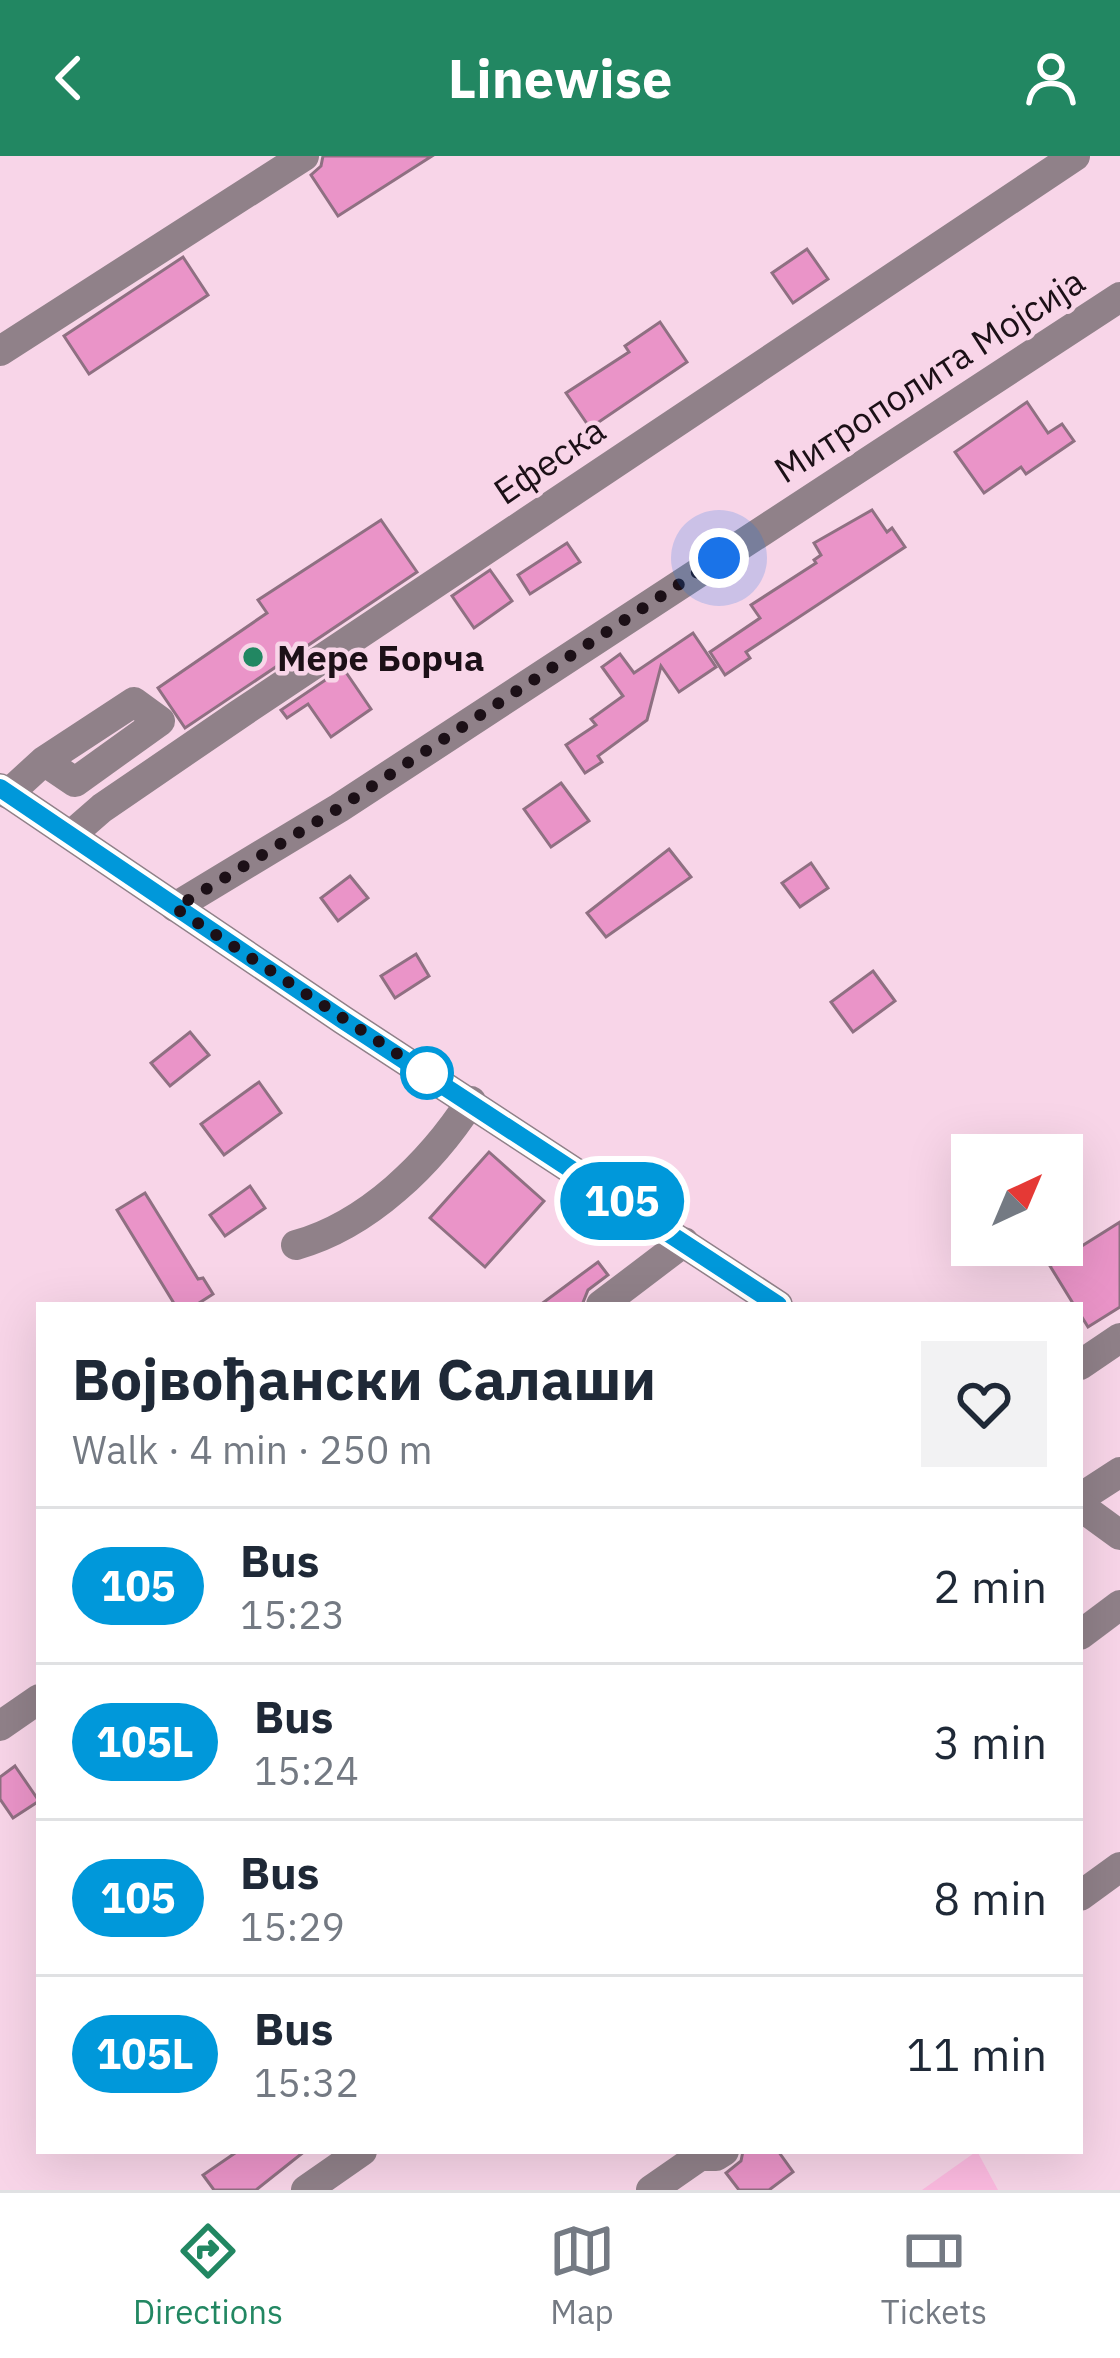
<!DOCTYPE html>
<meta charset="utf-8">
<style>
body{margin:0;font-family:"IBM Plex Sans",sans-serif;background:#f2f2f3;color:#1f2937;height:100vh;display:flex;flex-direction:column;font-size:45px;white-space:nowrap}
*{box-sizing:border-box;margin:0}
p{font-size:39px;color:#747a83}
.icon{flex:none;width:66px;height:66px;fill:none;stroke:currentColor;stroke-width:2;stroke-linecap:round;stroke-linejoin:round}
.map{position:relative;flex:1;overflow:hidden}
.drawer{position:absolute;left:36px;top:1146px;width:1047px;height:852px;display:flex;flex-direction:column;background:#fff;border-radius:0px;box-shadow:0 12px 48px #0002}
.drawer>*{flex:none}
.badge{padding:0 24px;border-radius:39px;font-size:42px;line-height:78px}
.needle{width:78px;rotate:44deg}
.buttons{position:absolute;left:951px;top:978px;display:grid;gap:24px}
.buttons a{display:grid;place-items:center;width:132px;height:132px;border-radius:0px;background:#fff;box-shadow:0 12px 48px #0002;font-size:60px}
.you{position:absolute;width:60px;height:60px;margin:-30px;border:9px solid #fff;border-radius:50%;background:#1a73e8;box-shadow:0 0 0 18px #1a73e833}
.map>.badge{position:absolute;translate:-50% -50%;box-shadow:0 0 0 6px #fff}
.round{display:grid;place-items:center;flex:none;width:126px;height:126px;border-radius:0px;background:#f2f2f3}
.head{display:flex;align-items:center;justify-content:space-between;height:204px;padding:0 36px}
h1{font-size:57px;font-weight:700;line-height:90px}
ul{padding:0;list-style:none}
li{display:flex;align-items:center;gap:36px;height:156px;padding:0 36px;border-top:3px solid #e0e1e3}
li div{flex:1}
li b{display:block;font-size:45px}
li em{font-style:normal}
li .badge{min-width:132px;font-weight:700;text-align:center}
header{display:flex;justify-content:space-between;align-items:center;height:156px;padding:0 36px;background:#228762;color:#fff;font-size:54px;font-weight:700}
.dock{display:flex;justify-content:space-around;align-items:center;height:168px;border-top:3px solid #e0e1e3;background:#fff;font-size:33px;color:#747a83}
.dock a{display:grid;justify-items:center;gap:6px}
.dock .selected{color:#228762}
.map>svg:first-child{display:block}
.green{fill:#fdbbe1}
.building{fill:#ea94c8;stroke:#8f7082;stroke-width:3}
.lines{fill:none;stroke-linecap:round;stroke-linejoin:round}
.minor{stroke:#908189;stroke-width:30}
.line-casing{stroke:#fff;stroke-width:27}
.line{stroke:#0098da;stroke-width:18}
.walk{stroke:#1c1017;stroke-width:12;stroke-dasharray:0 21.6}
.poi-dot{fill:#228762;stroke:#f8d5e8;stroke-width:4.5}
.stop-dot{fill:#fff;stroke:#0098da;stroke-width:6}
.labels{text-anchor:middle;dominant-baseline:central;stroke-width:9;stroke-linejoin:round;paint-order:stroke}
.street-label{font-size:36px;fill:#1c1017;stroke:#f8d5e8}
.poi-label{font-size:36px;font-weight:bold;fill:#1c1017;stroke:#f8d5e8;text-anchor:start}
</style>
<header><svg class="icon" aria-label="back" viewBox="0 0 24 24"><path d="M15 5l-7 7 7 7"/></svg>Linewise<svg class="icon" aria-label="person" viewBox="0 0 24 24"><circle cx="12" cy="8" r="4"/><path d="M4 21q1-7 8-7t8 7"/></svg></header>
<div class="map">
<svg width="1120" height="2034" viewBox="0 0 1120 2034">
<rect width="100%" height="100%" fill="#f8d5e8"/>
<path class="green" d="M 977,1995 L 998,2034 L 922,2034 Z"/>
<g class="building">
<path d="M 323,0 L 432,0 L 338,60 L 311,19 L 321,10 Z"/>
<path d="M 807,93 L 828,123 L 793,147 L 772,117 Z"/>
<path d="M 183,101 L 208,139 L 89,218 L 64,180 Z"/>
<path d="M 660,166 L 687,206 L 590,272 L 566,237 L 629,196 L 625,190 Z"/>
<path d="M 1027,246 L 1048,277 L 1062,268 L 1074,285 L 1026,318 L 1021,311 L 984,337 L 955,296 Z"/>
<path d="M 872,354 L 887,376 L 892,372 L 905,391 L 746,496 L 750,502 L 725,519 L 710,496 L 760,462 L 751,449 L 816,407 L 814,404 L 821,399 L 814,387 Z"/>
<path d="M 381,364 L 417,416 L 185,572 L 158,532 L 267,457 L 258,444 Z"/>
<path d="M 567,387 L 580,406 L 530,438 L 518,419 Z"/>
<path d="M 490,414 L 512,445 L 474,472 L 452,440 Z"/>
<path d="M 693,477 L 716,511 L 679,536 L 661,510 L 647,564 L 598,600 L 602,606 L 585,617 L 566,589 L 596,569 L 591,563 L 623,540 L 602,511 L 620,498 L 634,517 Z"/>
<path d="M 343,512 L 371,553 L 331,581 L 308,548 L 287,562 L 281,554 Z"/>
<path d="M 561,627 L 589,665 L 551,691 L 524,653 Z"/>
<path d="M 669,693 L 691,721 L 606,781 L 587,757 Z"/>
<path d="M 811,707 L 828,732 L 800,751 L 782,727 Z"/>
<path d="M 350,720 L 368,742 L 338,765 L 321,742 Z"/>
<path d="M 416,798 L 429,820 L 395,842 L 381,820 Z"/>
<path d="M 873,815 L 895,845 L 853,876 L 831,846 Z"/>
<path d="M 190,876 L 209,899 L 170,930 L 151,907 Z"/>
<path d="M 259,926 L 281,957 L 224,999 L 201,968 Z"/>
<path d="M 489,996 L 544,1045 L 485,1111 L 430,1062 Z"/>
<path d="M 250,1030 L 265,1052 L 225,1080 L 210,1059 Z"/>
<path d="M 145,1037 L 198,1123 L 203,1122 L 213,1138 L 196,1149 L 175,1149 L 117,1054 Z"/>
<path d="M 1120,1066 L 1120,1151 L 1088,1171 L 1080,1158 L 1080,1149 L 1074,1149 L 1050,1110 Z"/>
<path d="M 598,1106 L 608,1119 L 588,1134 L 582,1149 L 540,1149 Z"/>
<path d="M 15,1610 L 39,1645 L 13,1662 L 0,1643 L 0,1621 Z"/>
<path d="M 238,1995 L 305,1995 L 256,2034 L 214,2034 L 203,2019 Z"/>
<path d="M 743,1995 L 778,1995 L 793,2016 L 769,2034 L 739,2034 L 726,2017 L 741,2005 Z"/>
</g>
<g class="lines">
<g class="minor">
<path d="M 0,195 L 304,0"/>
<path d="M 0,632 L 343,864 L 778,1149"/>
<path d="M 8,638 L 44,605 L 134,546 L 160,565 L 75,626 L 44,605"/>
<path d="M 71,679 L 102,652 L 238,559 L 1075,0"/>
<path d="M 175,751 L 339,652 L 1120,141"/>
<path d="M 296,1089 C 368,1069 431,1007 471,945"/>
<path d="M 601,1149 L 684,1086"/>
<path d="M 1080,1209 L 1120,1182"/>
<path d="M 1080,1342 L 1120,1316"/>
<path d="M 1080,1350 L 1120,1379"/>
<path d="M 1080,1479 L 1120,1449"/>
<path d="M 0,1570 L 39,1543"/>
<path d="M 1080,1740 L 1120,1711"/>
<path d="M 306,2034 L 362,1995"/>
<path d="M 651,2034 L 700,2000 L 716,2000 L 724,1995"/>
</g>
</g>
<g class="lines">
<defs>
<path id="line" d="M 0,632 L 343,864 L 778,1149"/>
</defs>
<use href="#line" class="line-casing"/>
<use href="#line" class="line"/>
<path class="walk" d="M 427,917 L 439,925 L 175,752 L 339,652 L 719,402"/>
</g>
<circle class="poi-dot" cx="253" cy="501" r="12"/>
<circle class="stop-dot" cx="427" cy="917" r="24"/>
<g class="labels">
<g class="street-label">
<text transform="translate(929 219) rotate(-33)">Митрополита Мојсија</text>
<text transform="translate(549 304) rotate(-34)">Ефеска</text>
</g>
<g class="poi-label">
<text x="277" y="501">Мере Борча</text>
</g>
</g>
</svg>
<div class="buttons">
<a><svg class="needle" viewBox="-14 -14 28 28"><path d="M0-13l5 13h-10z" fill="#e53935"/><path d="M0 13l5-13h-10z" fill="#747a83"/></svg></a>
</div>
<div class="you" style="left:719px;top:402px"></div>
<b class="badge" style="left:622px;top:1045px;background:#0098da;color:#fff">105</b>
<section class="drawer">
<div class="head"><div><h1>Војвођански Салаши</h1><p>Walk · 4 min · 250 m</p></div><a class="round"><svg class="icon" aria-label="heart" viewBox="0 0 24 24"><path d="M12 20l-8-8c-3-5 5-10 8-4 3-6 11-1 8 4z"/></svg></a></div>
<ul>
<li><span class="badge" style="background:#0098da;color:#fff">105</span><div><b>Bus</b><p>15:23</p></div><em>2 min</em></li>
<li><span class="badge" style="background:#0098da;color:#fff">105L</span><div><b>Bus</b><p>15:24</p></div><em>3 min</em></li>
<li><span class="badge" style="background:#0098da;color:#fff">105</span><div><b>Bus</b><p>15:29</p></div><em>8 min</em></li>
<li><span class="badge" style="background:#0098da;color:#fff">105L</span><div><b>Bus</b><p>15:32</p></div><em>11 min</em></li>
</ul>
</section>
</div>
<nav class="dock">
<a class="selected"><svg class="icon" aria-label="directions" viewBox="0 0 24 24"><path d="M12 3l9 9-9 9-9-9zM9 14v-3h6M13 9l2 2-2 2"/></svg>Directions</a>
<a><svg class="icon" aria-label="map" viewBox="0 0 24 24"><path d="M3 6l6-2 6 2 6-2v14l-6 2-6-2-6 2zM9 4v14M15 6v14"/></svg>Map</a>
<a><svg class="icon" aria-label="tickets" viewBox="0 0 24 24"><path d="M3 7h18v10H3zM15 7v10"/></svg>Tickets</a>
</nav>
